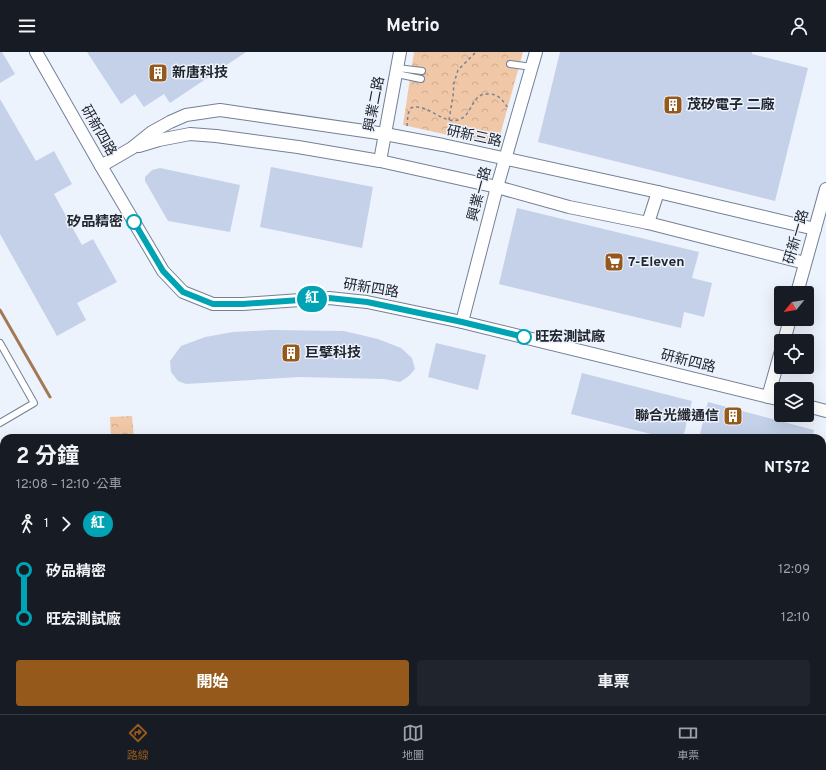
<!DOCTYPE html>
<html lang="zh-TW">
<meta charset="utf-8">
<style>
body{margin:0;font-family:Overpass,"Noto Sans TC",sans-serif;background:#20242c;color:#f1f3f6;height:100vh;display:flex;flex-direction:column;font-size:15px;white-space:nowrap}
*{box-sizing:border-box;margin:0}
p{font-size:13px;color:#9ea1a6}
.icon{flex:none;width:22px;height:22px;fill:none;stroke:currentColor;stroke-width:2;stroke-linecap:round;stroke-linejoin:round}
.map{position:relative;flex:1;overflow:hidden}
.sheet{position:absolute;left:0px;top:382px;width:826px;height:280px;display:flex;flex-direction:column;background:#171b24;border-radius:12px 12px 0 0;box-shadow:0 4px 16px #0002}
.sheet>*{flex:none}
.badge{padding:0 8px;border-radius:13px;font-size:14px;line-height:26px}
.needle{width:26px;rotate:240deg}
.controls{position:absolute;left:774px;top:234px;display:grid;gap:8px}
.controls a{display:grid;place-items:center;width:40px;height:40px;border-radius:4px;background:#171b24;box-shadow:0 4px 16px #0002;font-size:20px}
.map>.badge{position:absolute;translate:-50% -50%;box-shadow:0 0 0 2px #fff}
.legs{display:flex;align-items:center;gap:6px;height:44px;padding:0 16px;font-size:13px}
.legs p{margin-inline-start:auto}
.summary{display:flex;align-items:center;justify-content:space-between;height:68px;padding:0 16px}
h1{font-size:22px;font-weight:700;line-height:30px}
.action{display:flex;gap:8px;margin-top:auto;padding:8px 16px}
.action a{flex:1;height:46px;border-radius:4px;background:#96591c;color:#fff;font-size:16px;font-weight:700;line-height:46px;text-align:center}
.action a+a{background:#20242c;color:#f1f3f6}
ul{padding:0 16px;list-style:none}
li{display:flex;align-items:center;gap:14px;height:48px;font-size:15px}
li i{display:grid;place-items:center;width:6px;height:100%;margin:0 5px;background:currentColor}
li i::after{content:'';width:10px;height:10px;margin:-5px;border:3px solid;border-radius:50%;background:#171b24}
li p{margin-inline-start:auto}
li:first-child i{background:linear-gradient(#0000 50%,currentColor 0)}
li:last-child i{background:linear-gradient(currentColor 50%,#0000 0)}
header{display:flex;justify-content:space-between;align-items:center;height:52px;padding:0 16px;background:#171b24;font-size:18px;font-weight:700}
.menu{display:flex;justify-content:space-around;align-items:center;height:56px;border-top:1px solid #363941;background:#171b24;font-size:11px;color:#9ea1a6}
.menu a{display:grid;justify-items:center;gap:2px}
.menu .on{color:#96591c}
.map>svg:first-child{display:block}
.park{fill:url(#park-crowns)}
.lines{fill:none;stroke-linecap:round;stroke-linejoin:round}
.stream{stroke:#a37854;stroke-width:3}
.building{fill:#c4d1e9}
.service-casing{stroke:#748096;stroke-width:8}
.minor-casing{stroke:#748096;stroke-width:14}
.tertiary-casing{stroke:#748096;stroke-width:17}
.path{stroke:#7d828c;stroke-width:1.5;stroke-dasharray:3 3;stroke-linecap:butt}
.service{stroke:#fff;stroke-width:6}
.minor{stroke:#fff;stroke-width:12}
.tertiary{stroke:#fff;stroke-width:15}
.line-1-casing{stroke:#fff;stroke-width:9}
.line-1{stroke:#00a3b4;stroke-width:6}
.stop-1-dot{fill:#fff;stroke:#00a3b4;stroke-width:2}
.labels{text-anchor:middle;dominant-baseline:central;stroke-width:3;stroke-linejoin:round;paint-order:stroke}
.poi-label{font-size:14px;font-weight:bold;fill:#20252e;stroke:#edf3fd;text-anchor:start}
.street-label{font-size:14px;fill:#20252e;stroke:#edf3fd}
.stop-label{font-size:14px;font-weight:bold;fill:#20252e;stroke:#edf3fd;text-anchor:end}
</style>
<header><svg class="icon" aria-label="menu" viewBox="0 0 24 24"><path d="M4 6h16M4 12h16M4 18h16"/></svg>Metrio<svg class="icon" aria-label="person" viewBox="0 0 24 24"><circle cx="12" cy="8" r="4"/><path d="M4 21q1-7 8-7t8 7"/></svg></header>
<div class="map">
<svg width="826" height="662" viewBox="0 0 826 662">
<defs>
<pattern id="park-crowns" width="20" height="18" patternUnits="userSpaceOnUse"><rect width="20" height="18" fill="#f0c8a7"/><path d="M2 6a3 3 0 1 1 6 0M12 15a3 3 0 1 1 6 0" fill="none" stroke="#ceac90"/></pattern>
</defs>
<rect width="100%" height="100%" fill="#edf3fd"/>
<g class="park">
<path d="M 414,0 L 523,0 L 497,94 L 403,73 Z"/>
<path d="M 132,364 L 134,386 L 111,386 L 110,365 Z"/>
</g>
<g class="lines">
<path class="stream" d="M 0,258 L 50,345"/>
</g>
<g class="building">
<path d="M 0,0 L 2,0 L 15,22 L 0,31 Z"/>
<path d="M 87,0 L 246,0 L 170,51 L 164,42 L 144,55 L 135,42 L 121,52 Z"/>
<path d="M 560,0 L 752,0 L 752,2 L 808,16 L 775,149 L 538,90 Z"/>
<path d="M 0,47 L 36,109 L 54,99 L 72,132 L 54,142 L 82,193 L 93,187 L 117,230 L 77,251 L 86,268 L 57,284 L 0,182 Z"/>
<path d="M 271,115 L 373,135 L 362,196 L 260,175 Z"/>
<path d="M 160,116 L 240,133 L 230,180 L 168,169 L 145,129 L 145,125 L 152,118 Z"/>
<path d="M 517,156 L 699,200 L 692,226 L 712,231 L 704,265 L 684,260 L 681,276 L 499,232 Z"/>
<path d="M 271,278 L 344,279 L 378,287 L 401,296 L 412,306 L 415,317 L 409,324 L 400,330 L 384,327 L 299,325 L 186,332 L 178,329 L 171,320 L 170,309 L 181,294 L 205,285 L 233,280 Z"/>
<path d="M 436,291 L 486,303 L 478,338 L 428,325 Z"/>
<path d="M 582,321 L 692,349 L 683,386 L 667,386 L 571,362 Z"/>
<path d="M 708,350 L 814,378 L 812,386 L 699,386 Z"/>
</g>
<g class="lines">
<defs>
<g id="service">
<path d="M 510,12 L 532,15"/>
<path d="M 398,16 L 422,19"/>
<path d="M 397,22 L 421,27"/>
<path d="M 0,291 L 34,351 L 0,371"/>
<path d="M 0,408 L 4,415"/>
<path d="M 0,442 L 4,440"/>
<path d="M 822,512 L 826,513"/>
<path d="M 822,571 L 826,572"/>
<path d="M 114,658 L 114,662"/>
<path d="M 151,658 L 151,662"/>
<path d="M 350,658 L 362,662"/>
<path d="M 469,658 L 481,662"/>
<path d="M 586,658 L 589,660"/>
<path d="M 263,662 L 264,658"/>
<path d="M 741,662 L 742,658"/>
</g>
<g id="minor">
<path d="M 36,0 L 101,114 L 163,219 L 183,240 L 213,252 L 243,252 L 329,246 L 367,250 L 462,270 L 781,348"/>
<path d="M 139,94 L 159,88 L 190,82 L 216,84 L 298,95 L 380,109 L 497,135 L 569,155 L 648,171 L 805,211"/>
<path d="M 380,109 L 400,0"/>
<path d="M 101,114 L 132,96 L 152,80 L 170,70 L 186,63 L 220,58 L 385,82 L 443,93 L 658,140 L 815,177"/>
<path d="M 648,171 L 658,140"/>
<path d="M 797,241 L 826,137"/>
<path d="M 462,270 L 497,135 L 536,0"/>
<path d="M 784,289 L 790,267"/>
<path d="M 768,345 L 781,299"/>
<path d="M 807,354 L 826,359"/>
</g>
<g id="tertiary">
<path d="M 0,528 L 4,528"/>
<path d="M 822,632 L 826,633"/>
<path d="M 822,644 L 826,645"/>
</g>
</defs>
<use href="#service" class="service-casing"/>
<use href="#minor" class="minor-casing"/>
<use href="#tertiary" class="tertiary-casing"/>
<g class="path">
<path d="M 449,68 L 453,44 L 454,31 L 458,18 L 476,0"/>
<path d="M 407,74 L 408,62 L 411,56 C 426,50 442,72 458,68 C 473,64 471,40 489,42 C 499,42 503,49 508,56"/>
</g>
<use href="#service" class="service"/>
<use href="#minor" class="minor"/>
<use href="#tertiary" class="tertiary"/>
</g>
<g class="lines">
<defs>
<path id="line-1" d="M 134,170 L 163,219 L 183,240 L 213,252 L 243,252 L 329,246 L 367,250 L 462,270 L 524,285"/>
</defs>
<use href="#line-1" class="line-1-casing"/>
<use href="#line-1" class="line-1"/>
</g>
<defs>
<symbol id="building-square" viewBox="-11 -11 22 22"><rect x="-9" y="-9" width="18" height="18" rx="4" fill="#96591c" stroke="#edf3fd"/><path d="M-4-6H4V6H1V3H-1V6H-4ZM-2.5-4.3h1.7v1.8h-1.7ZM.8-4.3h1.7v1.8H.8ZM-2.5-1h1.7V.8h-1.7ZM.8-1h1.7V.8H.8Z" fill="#fff"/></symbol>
<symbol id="supermarket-square" viewBox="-11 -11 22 22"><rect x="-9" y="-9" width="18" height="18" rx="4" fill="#96591c" stroke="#edf3fd"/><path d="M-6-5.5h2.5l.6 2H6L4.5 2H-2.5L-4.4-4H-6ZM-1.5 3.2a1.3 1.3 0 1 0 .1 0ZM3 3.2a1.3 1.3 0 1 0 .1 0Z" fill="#fff"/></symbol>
</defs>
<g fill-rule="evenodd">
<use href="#building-square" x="147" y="10" width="22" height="22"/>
<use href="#building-square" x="662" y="42" width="22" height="22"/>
<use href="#supermarket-square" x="603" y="199" width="22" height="22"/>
<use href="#building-square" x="280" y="290" width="22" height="22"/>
<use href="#building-square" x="722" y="353" width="22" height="22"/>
</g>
<g class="stop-1-dot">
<circle cx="134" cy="170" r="7"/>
<circle cx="524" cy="285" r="7"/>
</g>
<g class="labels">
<g class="poi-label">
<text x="172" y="21">新唐科技</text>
<text x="687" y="53">茂矽電子 二廠</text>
<text x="628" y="210">7-Eleven</text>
<text x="305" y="301">巨擘科技</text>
<text x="719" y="364" text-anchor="end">聯合光纖通信</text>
</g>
<g class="street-label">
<text transform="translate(375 52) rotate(-79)">興業二路</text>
<text transform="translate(98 79) rotate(60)">研新四路</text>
<text transform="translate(474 85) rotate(12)">研新三路</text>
<text transform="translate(480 142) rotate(-75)">興業一路</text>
<text transform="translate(797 185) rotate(-74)">研新一路</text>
<text transform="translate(371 237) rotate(9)">研新四路</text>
<text transform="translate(688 310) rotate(14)">研新四路</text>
</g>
<g class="stop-label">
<text x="123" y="170">矽品精密</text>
<text x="535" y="285" text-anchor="start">旺宏測試廠</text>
</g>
</g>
</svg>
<div class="controls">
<a><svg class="needle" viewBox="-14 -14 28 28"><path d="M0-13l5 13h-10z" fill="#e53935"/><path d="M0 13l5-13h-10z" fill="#9ea1a6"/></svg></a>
<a><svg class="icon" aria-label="locate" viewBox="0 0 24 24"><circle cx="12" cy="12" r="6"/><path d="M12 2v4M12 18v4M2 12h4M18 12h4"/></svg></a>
<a><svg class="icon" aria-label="layers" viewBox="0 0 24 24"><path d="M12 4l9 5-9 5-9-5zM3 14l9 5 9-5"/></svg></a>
</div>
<b class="badge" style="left:312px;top:247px;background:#00a3b4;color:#fff">紅</b>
<section class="sheet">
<div class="summary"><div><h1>2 分鐘</h1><p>12:08 – 12:10 · 公車</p></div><b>NT$72</b></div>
<div class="legs"><svg class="icon" aria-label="walk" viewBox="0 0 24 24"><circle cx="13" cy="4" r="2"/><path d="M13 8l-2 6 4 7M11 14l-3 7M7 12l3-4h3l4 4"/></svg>1<svg class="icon" aria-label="forward" viewBox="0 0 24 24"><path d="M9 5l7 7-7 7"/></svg><b class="badge" style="background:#00a3b4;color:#fff">紅</b></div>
<ul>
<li><i style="color:#00a3b4"></i><b>矽品精密</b><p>12:09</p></li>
<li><i style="color:#00a3b4"></i><b>旺宏測試廠</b><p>12:10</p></li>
</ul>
<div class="action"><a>開始</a><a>車票</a></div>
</section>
</div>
<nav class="menu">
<a class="on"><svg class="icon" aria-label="directions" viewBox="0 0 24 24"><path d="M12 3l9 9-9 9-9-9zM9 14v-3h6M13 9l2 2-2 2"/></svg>路線</a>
<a><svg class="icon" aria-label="map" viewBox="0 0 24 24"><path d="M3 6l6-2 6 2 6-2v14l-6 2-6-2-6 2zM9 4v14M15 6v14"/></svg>地圖</a>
<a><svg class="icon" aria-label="tickets" viewBox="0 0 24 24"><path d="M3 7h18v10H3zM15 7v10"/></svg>車票</a>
</nav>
